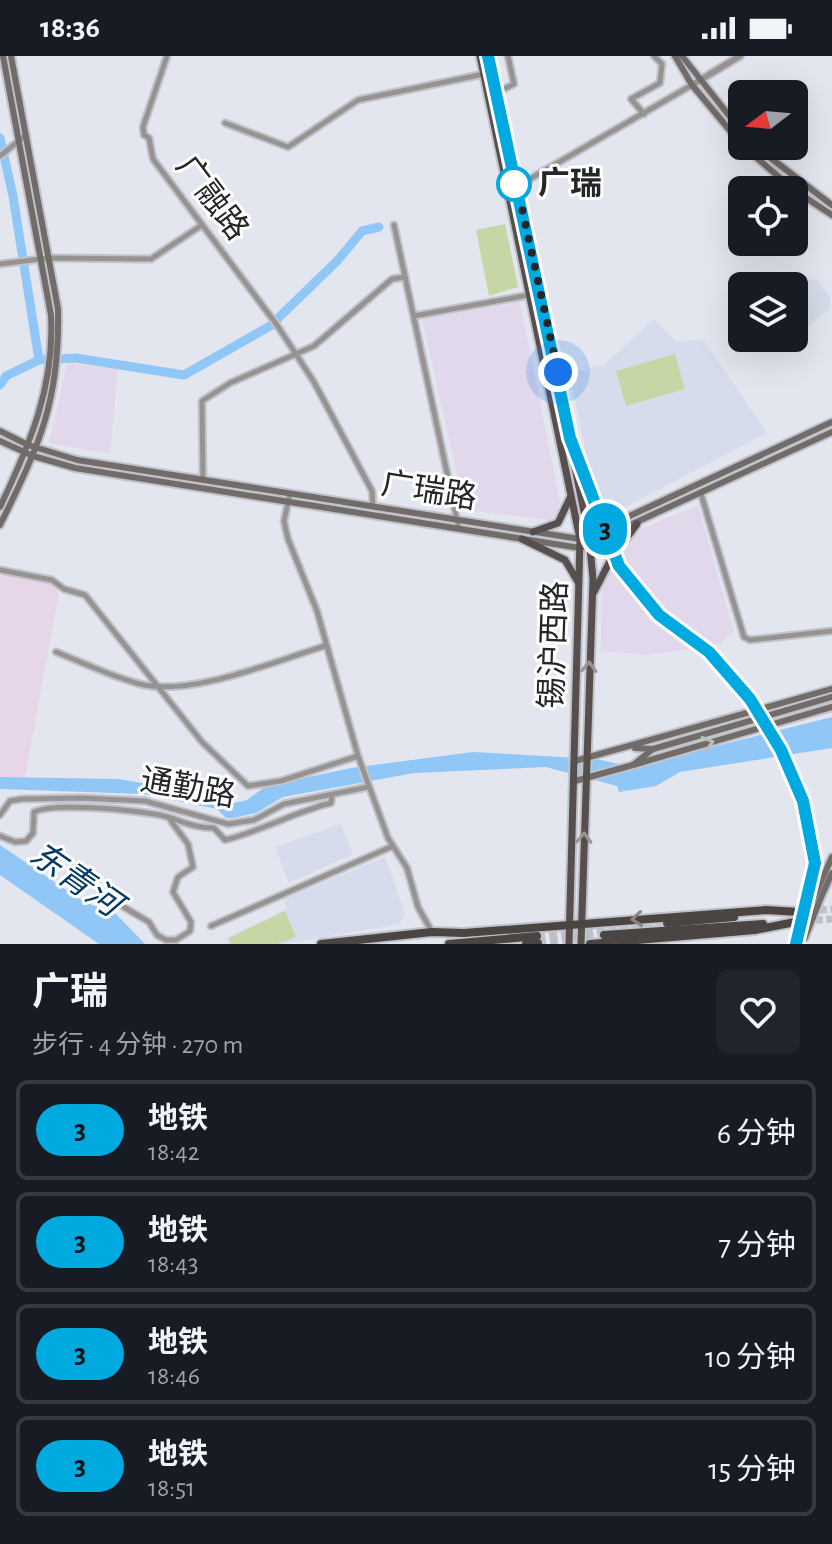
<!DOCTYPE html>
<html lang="zh">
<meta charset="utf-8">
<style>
body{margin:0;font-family:"Alegreya Sans","Noto Sans SC",sans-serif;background:#20242c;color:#f1f3f6;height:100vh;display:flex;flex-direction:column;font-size:30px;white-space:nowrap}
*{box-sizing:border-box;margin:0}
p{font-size:26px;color:#9ea1a6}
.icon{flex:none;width:44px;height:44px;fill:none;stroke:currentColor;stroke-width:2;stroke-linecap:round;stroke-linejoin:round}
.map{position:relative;height:888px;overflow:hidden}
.drawer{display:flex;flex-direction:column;background:#171b24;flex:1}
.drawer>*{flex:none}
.badge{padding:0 16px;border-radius:26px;font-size:28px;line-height:52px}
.needle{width:52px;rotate:254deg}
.controls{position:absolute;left:728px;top:24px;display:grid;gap:16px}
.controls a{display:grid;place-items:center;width:80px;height:80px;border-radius:12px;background:#171b24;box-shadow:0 8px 32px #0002;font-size:40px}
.you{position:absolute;width:40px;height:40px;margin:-20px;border:6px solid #fff;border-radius:50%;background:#1a73e8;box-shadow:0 0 0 12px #1a73e833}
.map>.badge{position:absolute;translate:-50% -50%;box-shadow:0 0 0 4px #fff}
.round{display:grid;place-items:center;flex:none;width:84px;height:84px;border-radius:12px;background:#20242c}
.headline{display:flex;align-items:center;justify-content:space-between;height:136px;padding:0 32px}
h1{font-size:38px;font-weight:700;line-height:60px}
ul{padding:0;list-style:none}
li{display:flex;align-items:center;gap:24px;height:100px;margin:0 16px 12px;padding:0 16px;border:4px solid #363941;border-radius:12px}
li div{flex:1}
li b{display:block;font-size:30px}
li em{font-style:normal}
li .badge{min-width:88px;font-weight:700;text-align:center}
.status{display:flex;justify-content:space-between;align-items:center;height:56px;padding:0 40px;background:#171b24;direction:ltr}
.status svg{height:22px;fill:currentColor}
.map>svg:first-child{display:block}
.commercial{fill:#e2d8ec}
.industrial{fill:#e7d6e8}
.built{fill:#d6dceb}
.green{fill:#c6d6a4}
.water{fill:#91c7f7}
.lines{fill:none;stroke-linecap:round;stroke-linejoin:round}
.river{stroke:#91c7f7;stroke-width:9}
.primary-tunnel{stroke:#bdc0c6;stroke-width:7;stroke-dasharray:7 3.5;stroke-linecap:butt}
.trunk-tunnel{stroke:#bdc0c6;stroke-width:8;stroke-dasharray:8 4;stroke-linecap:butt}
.minor-casing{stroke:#c1c3ca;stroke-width:9}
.tertiary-casing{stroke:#c1c3ca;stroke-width:10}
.secondary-casing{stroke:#c1c3ca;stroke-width:10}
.primary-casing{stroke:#c1c3ca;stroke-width:11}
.trunk-casing{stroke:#c1c3ca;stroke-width:12}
.minor{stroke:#979392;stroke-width:5}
.tertiary{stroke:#979392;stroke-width:6}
.secondary{stroke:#716b69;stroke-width:6}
.primary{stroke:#564f4d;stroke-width:7}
.trunk{stroke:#4a4442;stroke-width:8}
.secondary-bridge-casing{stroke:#c1c3ca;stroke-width:10;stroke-linecap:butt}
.secondary-bridge{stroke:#716b69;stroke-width:6}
.oneway{stroke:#9a9594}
.oneway2{stroke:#bfbcbc}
.oneway3{stroke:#898584}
.line-casing{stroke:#fff;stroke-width:18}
.line{stroke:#00a9e0;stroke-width:12}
.walk{stroke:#242628;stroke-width:8;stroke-dasharray:0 14.4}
.stop-dot{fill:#fff;stroke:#00a9e0;stroke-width:4}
.labels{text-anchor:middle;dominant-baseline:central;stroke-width:6;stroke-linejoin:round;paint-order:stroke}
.stop-label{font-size:32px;font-weight:bold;fill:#242628;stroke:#fff;text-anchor:start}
.street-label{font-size:32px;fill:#242628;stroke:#fff}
.water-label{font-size:34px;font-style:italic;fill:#053b62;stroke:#fff}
</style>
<div class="status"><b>18:36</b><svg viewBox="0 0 49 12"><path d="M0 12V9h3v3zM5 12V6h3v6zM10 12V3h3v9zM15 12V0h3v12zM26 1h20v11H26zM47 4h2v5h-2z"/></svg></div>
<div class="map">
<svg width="832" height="888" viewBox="0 0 832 888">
<rect width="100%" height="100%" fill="#e3e6ee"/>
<g class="commercial">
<path d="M 520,246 L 560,446 L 557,457 L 550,464 L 465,454 L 422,263 Z"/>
<path d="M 67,307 L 118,313 L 110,398 L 49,387 Z"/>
<path d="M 698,449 L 734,576 L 719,588 L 647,599 L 601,595 L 602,526 L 626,485 L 637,475 Z"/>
</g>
<path class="industrial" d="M 0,514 L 54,527 L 59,538 L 25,721 L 0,721 Z"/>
<g class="built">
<path d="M 774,222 L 817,224 L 830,240 L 831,252 L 800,277 L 794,270 L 794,230 L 771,230 Z"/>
<path d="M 654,263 L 677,286 L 703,283 L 767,377 L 612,458 L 594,442 L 570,317 L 605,308 Z"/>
<path d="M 341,768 L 353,798 L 289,827 L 275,791 Z"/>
<path d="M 385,801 L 405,858 L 400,868 L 283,888 L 229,888 L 226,882 L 287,853 L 284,843 Z"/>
</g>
<g class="green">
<path d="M 505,168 L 518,231 L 489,240 L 476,174 Z"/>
<path d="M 675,298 L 685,333 L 626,350 L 616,315 Z"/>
<path d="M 285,855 L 296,881 L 277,888 L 231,888 L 229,882 Z"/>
</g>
<g class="water">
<path d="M 832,661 L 832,692 L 680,716 L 656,730 L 619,736 L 617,730 L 546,711 L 414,717 L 283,741 L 256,757 L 233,762 L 226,762 L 217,753 L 143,738 L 0,733 L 0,721 L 119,723 L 214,740 L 234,747 L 247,744 L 266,730 L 351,712 L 473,696 L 596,703 L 633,711 Z"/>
<path d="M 0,789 L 84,846 L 116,858 L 145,888 L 99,888 L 0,819 Z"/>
</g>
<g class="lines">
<g class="river">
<path d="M 0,82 L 13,140 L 39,304"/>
<path d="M 0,329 L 6,320 L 39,304 L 76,302 L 184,319 L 270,270 L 338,204 L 362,175 L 379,171"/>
</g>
<g class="primary-tunnel">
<path d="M 799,856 L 832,853"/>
<path d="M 795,866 L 832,863"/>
</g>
<g class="trunk-tunnel">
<path d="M 537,880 L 667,867"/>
<path d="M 538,887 L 604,879"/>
</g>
<defs>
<g id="minor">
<path d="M 167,0 L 143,71 L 144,79 L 149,82 L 153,103 L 277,269 L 314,326 L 372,435 L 373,451"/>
<path d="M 498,36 L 514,28 L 508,0"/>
<path d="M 644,58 L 631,43 L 660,27 L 662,8 L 654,0"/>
<path d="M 225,67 L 288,91 L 358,44 L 484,18"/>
<path d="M 0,100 L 26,79"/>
<path d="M 509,135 L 692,29"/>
<path d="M 394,169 L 459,473"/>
<path d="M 0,208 L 49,202 L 151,203 L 202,169"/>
<path d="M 414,260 L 529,239"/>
<path d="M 203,424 L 202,345 L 230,327 L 314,290 L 392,223 L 405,221"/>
<path d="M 290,438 L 284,465 L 288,483 L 317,555 L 358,700 L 388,782 L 407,812 L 418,851 L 432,876"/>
<path d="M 701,438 L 744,581 L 750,584 L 832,575"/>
<path d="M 0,514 L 52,524 L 64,533 L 85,539 L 202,686 L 248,730 L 281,725 L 358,700"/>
<path d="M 56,596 C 84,607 114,622 144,629 C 196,639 275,605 325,590"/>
<path d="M 0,759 L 10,745 L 21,743 L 82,742 L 145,745 L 228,768 L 254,764 L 284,748 L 368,731"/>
<path d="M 0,780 L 15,786 L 26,785 L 33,777 L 34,756 C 53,746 130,754 154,758 C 176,761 189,772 214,772 L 225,784 C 262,775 294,756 331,747 L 332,739"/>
<path d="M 100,837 L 149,866 L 157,879 L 166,884 L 176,884 L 190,875 L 191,866 L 173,836 L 178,821 L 193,811 L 188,788 L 171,765"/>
<path d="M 211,870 L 393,790"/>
</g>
<path id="tertiary" d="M 692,29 L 740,0"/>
<g id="secondary">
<path d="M 675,0 L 692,29 L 742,89"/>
<path d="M 682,0 L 742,76"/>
<path d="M 743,90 L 794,134"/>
<path d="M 755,90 L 832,149"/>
<path d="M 794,134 L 832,159"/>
<path d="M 0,375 L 28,389 L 77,404 L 580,483 L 832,366"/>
<path d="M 0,385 L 33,400 L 75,412 L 580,492 L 832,376"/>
<path d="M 0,451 C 30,388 55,330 51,259 L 3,0"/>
<path d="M 0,469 C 40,388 60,344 58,253 L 11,0"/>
<path d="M 575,705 L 832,633"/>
<path d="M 633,709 L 832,651"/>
<path d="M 575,725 L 633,709 L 653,693 L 635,692"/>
<path d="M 816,837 L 832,801"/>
<path d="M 822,839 L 832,817"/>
</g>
<g id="primary">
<path d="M 480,0 L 580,483 L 569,888"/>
<path d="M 491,0 L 589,480 L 593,523 L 581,888"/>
<path d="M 586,442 L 599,458 L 627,464"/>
<path d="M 533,476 L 558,467 L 570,442"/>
<path d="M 522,483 L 565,504 L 578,526"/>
<path d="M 594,536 L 611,503 L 637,468"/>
</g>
<g id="trunk">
<path d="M 667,867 L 734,861"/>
<path d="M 604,879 L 763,868"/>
<path d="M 321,888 L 432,876 L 464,877 L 766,854 L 799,856"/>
<path d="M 449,888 L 537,880"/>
<path d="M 526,888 L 538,887"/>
<path d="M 590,888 L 755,874 L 795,866"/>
</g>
</defs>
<use href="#minor" class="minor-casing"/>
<use href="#tertiary" class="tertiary-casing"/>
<use href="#secondary" class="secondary-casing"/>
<use href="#primary" class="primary-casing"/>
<use href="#trunk" class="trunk-casing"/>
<use href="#minor" class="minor"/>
<use href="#tertiary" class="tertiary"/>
<use href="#secondary" class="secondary"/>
<use href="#primary" class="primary"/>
<use href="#trunk" class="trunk"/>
<defs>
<g id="secondary-bridge">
<path d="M 653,693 L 832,641"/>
<path d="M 797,882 L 816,837"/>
<path d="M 804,884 L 822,839"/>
</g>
</defs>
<use href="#secondary-bridge" class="secondary-bridge-casing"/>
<use href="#secondary-bridge" class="secondary-bridge"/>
</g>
<defs><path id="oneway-chevron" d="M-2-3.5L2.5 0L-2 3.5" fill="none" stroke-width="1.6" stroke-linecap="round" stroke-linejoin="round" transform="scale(2)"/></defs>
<g class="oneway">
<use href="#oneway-chevron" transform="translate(589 611) rotate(-87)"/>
<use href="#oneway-chevron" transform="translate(584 782) rotate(-88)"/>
</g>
<use class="oneway2" href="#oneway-chevron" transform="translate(708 687) rotate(-16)"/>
<use class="oneway3" href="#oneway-chevron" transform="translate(637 863) rotate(175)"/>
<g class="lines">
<defs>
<path id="line" d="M 488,0 L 570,382 L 619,510 L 659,559 L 709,596 L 750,643 L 781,694 L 803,745 L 815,807 L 796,888"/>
</defs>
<use href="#line" class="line-casing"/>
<use href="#line" class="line"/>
<path class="walk" d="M 514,128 L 517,130 L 558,316"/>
</g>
<circle class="stop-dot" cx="514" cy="128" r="16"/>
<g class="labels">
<g class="stop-label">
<text x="538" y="128">广瑞</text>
</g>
<g class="street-label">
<text transform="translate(212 142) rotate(53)">广融路</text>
<text transform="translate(429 435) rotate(9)">广瑞路</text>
<text transform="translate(554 589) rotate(-88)">锡沪西路</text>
<text transform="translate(188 732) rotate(10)">通勤路</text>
</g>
<g class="water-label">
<text transform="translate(75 824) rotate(35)">东青河</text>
</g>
</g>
</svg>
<div class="controls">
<a><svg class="needle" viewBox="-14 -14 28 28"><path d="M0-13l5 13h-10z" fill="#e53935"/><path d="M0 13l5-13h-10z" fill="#9ea1a6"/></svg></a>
<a><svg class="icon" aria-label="locate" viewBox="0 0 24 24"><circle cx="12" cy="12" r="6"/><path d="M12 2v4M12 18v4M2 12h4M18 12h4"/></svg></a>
<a><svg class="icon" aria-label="layers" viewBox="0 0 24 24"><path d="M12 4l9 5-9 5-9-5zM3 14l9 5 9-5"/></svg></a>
</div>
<div class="you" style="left:558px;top:316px"></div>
<b class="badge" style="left:605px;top:473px;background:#00a9e0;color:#111">3</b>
</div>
<section class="drawer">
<div class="headline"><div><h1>广瑞</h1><p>步行 · 4 分钟 · 270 m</p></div><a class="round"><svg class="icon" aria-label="heart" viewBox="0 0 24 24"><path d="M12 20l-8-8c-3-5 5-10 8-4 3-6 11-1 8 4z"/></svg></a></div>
<ul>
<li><span class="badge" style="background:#00a9e0;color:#111">3</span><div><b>地铁</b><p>18:42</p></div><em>6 分钟</em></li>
<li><span class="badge" style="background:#00a9e0;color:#111">3</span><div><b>地铁</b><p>18:43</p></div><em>7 分钟</em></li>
<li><span class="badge" style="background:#00a9e0;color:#111">3</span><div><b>地铁</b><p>18:46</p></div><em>10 分钟</em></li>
<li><span class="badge" style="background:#00a9e0;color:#111">3</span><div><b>地铁</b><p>18:51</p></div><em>15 分钟</em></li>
</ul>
</section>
